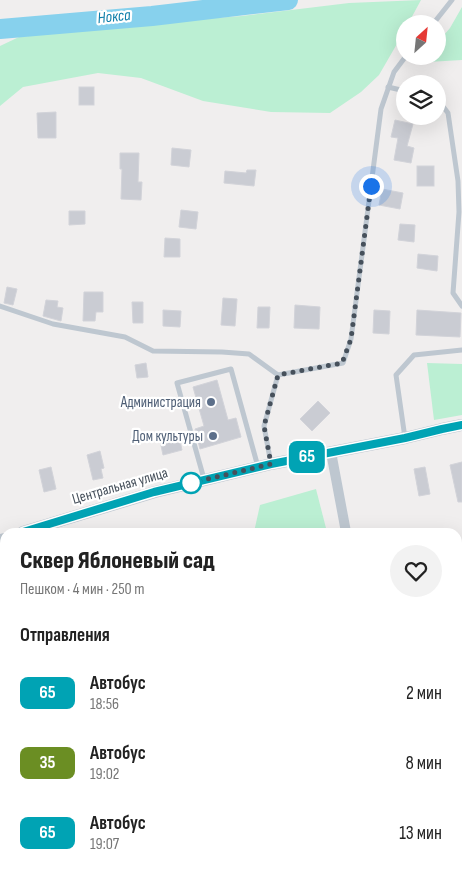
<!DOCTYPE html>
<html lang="ru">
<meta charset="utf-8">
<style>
body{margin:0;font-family:"Sofia Sans Condensed",sans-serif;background:#f2f2f2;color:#222;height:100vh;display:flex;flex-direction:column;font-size:19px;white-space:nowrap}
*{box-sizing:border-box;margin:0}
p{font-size:16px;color:#767676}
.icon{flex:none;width:28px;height:28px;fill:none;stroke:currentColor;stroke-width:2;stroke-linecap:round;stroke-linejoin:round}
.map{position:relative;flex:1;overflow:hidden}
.side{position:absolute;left:0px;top:528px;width:462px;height:351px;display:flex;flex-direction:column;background:#fff;border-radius:15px 15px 0 0;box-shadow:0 5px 20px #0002}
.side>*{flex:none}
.badge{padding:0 10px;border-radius:8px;font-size:18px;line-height:32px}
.needle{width:32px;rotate:27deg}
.fabs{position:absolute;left:396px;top:15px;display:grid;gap:10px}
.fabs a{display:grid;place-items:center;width:50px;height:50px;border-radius:50%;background:#fff;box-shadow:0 5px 20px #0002;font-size:25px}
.you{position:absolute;width:25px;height:25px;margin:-12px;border:4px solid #fff;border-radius:50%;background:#1a73e8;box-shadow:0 0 0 8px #1a73e833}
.map>.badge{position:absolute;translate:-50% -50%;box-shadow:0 0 0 2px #fff}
h2{padding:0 20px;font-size:19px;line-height:45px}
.round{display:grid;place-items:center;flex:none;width:52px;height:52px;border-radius:26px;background:#f2f2f2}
.overview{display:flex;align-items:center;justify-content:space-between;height:85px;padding:0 20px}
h1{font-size:24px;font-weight:800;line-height:38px}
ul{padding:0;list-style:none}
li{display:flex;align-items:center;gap:15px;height:70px;padding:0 20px}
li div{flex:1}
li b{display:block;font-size:19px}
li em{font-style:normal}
li .badge{min-width:55px;font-weight:700;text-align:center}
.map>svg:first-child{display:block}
.green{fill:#bbefd3}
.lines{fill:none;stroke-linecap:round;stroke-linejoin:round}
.river{stroke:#87d1ed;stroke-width:20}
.building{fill:#caccd3;stroke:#d2d3d9}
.service{stroke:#bec7d0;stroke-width:5}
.minor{stroke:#bec7d0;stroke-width:10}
.tertiary{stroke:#bec7d0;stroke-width:12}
.line-casing{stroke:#fff;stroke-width:11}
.line{stroke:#00a3b4;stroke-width:8}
.walk{stroke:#46505b;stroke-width:5;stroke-dasharray:0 9}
.service-dot{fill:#5c6f8a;stroke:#fff;stroke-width:2}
.stop-dot{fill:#fff;stroke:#00a3b4;stroke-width:2.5}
.labels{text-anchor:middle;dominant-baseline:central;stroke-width:4.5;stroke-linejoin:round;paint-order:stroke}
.service-label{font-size:15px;fill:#4e5e75;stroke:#fff;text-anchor:end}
.street-label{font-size:15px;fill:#46505b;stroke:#fff}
.water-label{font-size:16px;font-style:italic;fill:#0b7da9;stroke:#fff}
</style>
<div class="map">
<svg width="462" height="878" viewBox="0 0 462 878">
<rect width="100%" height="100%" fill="#f0eeee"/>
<g class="green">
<path d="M 421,0 L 408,24 L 405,24 L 405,30 L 379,75 L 361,92 L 330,113 L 271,112 L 203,101 L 141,78 L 98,73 L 23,87 L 0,106 L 0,46 L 19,37 L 161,22 L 242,16 L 349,3 Z"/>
<path d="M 462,7 L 462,60 L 428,62 L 430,56 L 438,56 L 438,42 L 450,28 Z"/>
<path d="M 427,363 L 462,364 L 462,415 L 434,420 Z"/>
<path d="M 316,489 L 327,532 L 254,532 L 260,505 Z"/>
</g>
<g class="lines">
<path class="river" d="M 0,29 L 152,16 L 288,0"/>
</g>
<g class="building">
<rect x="79" y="87" width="15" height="18"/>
<path d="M 56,112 L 56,138 L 38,138 L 37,113 Z"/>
<path d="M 395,120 L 413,124 L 407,146 L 414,148 L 411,163 L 394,160 L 398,138 L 391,137 Z"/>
<path d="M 172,148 L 191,150 L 189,167 L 171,165 Z"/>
<path d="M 120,153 L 139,153 L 138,182 L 142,182 L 141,200 L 121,199 L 122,169 L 120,169 Z"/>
<rect x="417" y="166" width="17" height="20"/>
<path d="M 247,170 L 256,170 L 254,186 L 224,183 L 225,171 L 246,173 Z"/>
<path d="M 382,189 L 403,193 L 400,209 L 379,205 Z"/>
<path d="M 181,210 L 198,212 L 196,229 L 179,227 Z"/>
<path d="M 69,211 L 85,211 L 85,224 L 69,225 Z"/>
<path d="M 400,224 L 415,225 L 414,242 L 398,240 Z"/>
<path d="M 165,238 L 180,239 L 180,257 L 164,257 Z"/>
<path d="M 418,254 L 438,256 L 437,271 L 417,268 Z"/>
<path d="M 7,287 L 17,289 L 13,305 L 4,303 Z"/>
<path d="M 84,292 L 103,292 L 103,312 L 96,312 L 95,321 L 83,321 Z"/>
<path d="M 223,298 L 237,299 L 235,326 L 221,325 Z"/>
<path d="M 46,300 L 58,301 L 57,307 L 63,308 L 61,321 L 43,316 Z"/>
<path d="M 132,302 L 143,302 L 143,323 L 133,323 Z"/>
<path d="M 295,305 L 320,307 L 319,329 L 294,328 Z"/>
<path d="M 258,307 L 270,307 L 269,328 L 257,328 Z"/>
<path d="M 163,310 L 181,311 L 180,327 L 163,326 Z"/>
<path d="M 374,310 L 390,311 L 389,334 L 373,333 Z"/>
<path d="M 417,310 L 461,313 L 460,337 L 416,335 Z"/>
<path d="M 146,363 L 148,377 L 137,378 L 135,365 Z"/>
<path d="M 217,380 L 228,420 L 236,418 L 241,437 L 200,449 L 195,429 L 204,426 L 193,387 Z"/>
<path d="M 318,401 L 330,413 L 312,431 L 300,419 Z"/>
<path d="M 179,436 L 182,450 L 163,455 L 160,441 Z"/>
<path d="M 100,451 L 104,468 L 101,469 L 103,478 L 93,480 L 87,455 Z"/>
<path d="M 462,462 L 462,502 L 458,502 L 450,465 Z"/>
<path d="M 51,467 L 56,489 L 44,492 L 39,470 Z"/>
<path d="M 425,467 L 430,494 L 419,496 L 414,469 Z"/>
</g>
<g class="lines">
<g class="service">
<path d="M 433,24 L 452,0"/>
<path d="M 388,87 L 405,91"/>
<path d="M 438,100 L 448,113 L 458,181 L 459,212 L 453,293 L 462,306"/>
<path d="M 0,306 L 53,324 L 125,337 L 153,351 L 222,352 L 249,354 L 278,375"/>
<path d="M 405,438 L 396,375 L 414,355 L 462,350"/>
<path d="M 271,464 L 264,426 L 278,375 L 343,363 L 351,339 L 381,109 L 394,72 L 406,56"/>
<path d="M 204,479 L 177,383 L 231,369 L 258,467"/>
<path d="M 458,615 L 462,615"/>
</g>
<g class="minor">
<path d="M 331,452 L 346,532"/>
<path d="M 65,874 L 66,878"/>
<path d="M 413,874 L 414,878"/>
</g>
<g class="tertiary">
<path d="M 23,532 L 155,492 L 271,464 L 405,438 L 442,429 L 462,425"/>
<path d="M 0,540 L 5,539"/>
</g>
</g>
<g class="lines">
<defs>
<path id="line" d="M 23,532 L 154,492 L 271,464 L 405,438 L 442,429 L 462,425"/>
</defs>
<use href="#line" class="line-casing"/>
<use href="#line" class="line"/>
<path class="walk" d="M 191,483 L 271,464 L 264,426 L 278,375 L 342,363 L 351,339 L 371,186"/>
</g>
<g class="service-dot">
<circle cx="211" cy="402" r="5"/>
<circle cx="213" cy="436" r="5"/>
</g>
<circle class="stop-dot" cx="191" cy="483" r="10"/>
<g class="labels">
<g class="service-label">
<text x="201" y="402">Администрация</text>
<text x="203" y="436">Дом культуры</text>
</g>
<g class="street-label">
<text transform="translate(120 486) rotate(-16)">Центральная улица</text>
</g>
<g class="water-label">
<text transform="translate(114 17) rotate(-6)">Нокса</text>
</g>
</g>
</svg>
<div class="fabs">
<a><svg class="needle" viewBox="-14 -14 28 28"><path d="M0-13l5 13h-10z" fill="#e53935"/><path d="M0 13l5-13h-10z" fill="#767676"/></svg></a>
<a><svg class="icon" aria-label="layers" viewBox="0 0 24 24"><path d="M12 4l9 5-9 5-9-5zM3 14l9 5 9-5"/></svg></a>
</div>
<div class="you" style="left:371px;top:186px"></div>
<b class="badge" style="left:307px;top:457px;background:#00a3b4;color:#fff">65</b>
<section class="side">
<div class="overview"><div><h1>Сквер Яблоневый сад</h1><p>Пешком · 4 мин · 250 m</p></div><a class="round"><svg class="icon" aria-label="heart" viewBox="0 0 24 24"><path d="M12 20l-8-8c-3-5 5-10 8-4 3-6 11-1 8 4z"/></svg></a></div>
<h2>Отправления</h2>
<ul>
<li><span class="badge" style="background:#00a3b4;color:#fff">65</span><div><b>Автобус</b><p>18:56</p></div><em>2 мин</em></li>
<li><span class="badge" style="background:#6b8e23;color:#fff">35</span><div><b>Автобус</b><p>19:02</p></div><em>8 мин</em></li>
<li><span class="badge" style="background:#00a3b4;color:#fff">65</span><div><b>Автобус</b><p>19:07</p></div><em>13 мин</em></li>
</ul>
</section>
</div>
